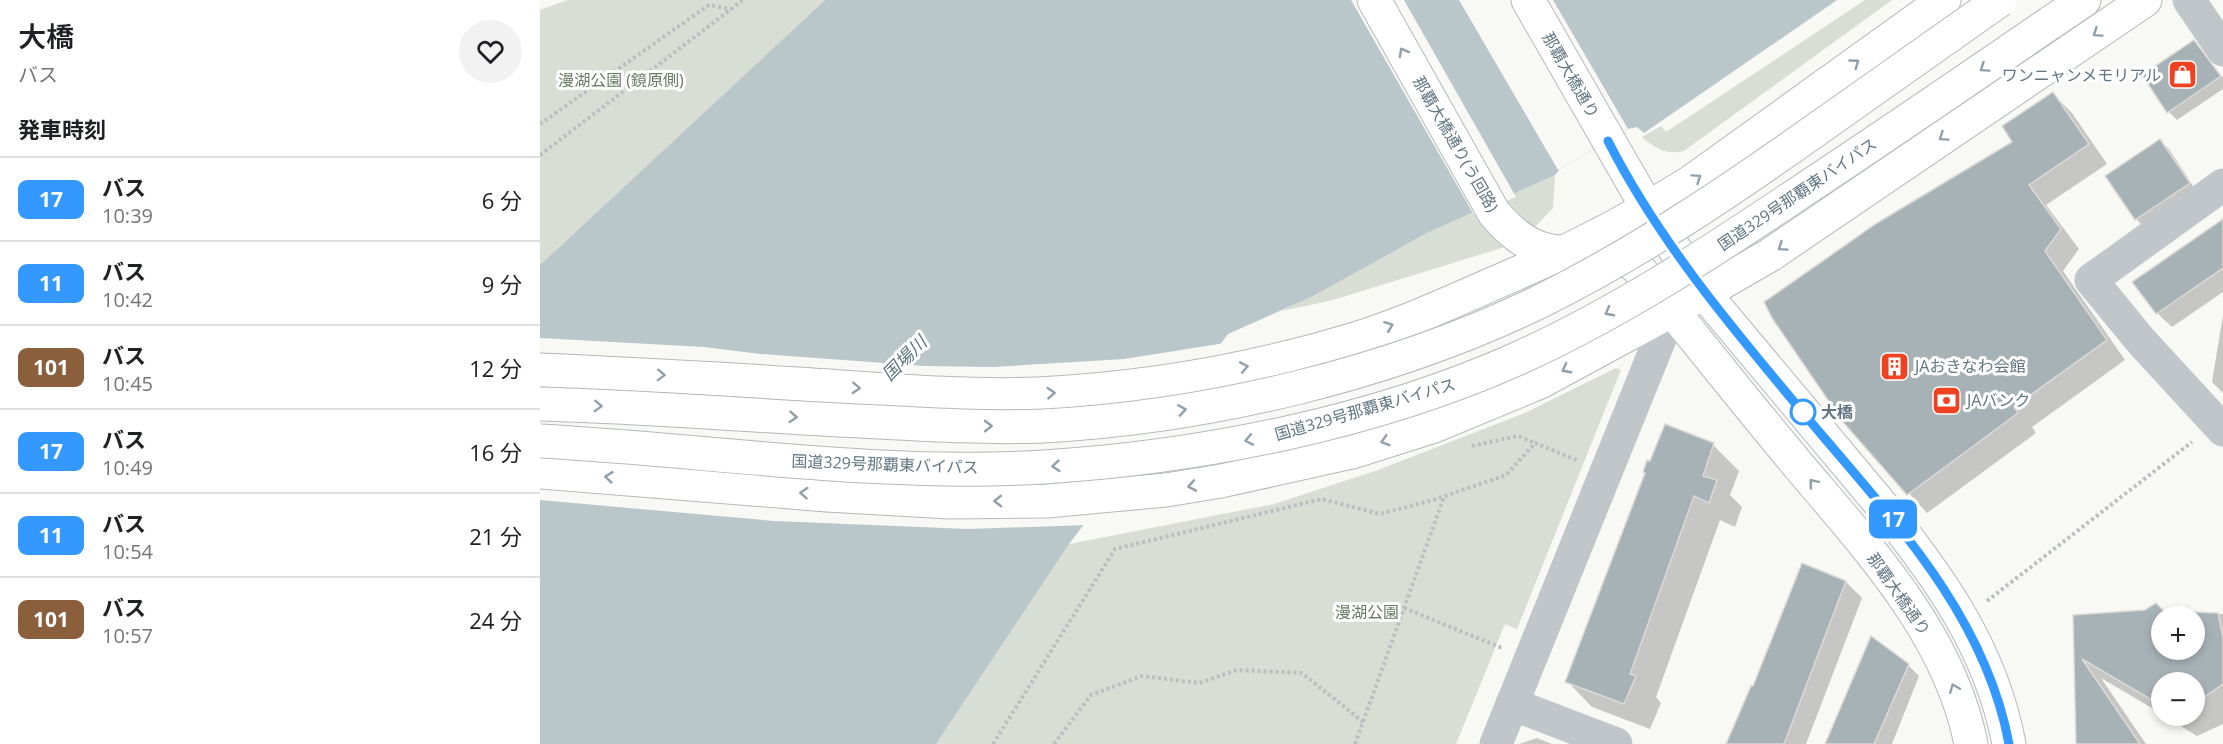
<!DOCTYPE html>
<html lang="ja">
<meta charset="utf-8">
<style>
body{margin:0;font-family:"Open Sans","Noto Sans JP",sans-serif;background:#f2f2f2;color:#202124;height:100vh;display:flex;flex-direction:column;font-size:22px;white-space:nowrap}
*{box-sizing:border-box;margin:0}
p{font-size:20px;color:#757577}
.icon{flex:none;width:33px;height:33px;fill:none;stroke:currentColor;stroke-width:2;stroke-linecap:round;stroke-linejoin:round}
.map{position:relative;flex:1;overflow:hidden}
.drawer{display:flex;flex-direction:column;background:#fff;width:540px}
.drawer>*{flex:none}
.badge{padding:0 12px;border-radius:9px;font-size:21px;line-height:39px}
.buttons{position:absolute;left:1611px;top:606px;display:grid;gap:12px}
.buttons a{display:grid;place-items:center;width:54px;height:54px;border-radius:50%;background:#fff;box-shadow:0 3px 9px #0003;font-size:30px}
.map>.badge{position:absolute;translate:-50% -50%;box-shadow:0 0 0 3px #fff}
h2{padding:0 18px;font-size:22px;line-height:54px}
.round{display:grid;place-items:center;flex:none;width:63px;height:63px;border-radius:32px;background:#f2f2f2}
.headline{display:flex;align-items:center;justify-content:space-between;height:102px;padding:0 18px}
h1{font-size:28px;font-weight:600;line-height:45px}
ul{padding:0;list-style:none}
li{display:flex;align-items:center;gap:18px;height:84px;padding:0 18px;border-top:2px solid #e0e0e0}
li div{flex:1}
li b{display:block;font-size:22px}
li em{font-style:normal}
li .badge{min-width:66px;font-weight:700;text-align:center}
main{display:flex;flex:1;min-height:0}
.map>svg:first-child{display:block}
.green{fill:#d8ded4}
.water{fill:#b9c7ca}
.pier{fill:#f8f8f5}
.shadow{fill:#0003;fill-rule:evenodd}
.building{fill:#a7b2b7;stroke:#dadad7;stroke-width:1.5;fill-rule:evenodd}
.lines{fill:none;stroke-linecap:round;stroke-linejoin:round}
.major-casing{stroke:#b4babe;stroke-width:35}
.highway-casing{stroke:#b4b9bc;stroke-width:35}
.path{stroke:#bbbfc1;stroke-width:4;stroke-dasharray:3 3;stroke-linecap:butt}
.minor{stroke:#c1c6ca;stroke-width:33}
.major{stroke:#fff;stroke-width:33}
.highway{stroke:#fff;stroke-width:33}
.highway-bridge-casing{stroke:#b4b9bc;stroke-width:35;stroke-linecap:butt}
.highway-bridge{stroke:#fff;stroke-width:33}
.oneway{stroke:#909fa8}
.line-casing{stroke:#fff;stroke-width:14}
.line{stroke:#39f;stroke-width:9}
.stop-dot{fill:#fff;stroke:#39f;stroke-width:3}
.labels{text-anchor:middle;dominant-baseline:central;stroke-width:6;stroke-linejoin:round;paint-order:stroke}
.street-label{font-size:16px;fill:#617682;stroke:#fff}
.poi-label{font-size:16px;fill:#617682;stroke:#fff;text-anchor:start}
.park-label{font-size:16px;fill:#667a61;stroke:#fff}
.stop-label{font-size:16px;font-weight:bold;fill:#617682;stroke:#fff;text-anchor:start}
.water-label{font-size:18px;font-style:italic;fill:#5c767c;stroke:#fff}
</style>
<main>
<section class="drawer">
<div class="headline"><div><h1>大橋</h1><p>バス</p></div><a class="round"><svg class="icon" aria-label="heart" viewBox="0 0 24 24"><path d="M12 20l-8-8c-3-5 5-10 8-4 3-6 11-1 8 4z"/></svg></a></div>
<h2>発車時刻</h2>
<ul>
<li><span class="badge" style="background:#39f;color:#fff">17</span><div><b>バス</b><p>10:39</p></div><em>6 分</em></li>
<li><span class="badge" style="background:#39f;color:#fff">11</span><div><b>バス</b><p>10:42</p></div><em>9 分</em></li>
<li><span class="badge" style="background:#8b5e3c;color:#fff">101</span><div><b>バス</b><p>10:45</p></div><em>12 分</em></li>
<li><span class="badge" style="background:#39f;color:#fff">17</span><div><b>バス</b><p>10:49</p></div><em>16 分</em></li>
<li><span class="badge" style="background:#39f;color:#fff">11</span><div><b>バス</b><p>10:54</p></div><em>21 分</em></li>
<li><span class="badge" style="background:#8b5e3c;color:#fff">101</span><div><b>バス</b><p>10:57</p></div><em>24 分</em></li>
</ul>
</section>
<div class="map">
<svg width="1683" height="744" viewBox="0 0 1683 744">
<rect width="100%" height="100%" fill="#f8f8f5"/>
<g class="green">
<path d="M 28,0 L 285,0 L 0,265 L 0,10 Z"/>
<path d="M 1325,0 L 1352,0 L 1144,151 C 1126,155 1116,149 1102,137 L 1121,126 L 1126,132 Z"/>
<path d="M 1015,175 L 1013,208 L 990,232 L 968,246 L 793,300 L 742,311 L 885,234 Z"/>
<path d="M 1076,368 L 1081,370 L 977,629 L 965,624 L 916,744 L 396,744 L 529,544 L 734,504 L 838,470 L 987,412 Z"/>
</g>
<path class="water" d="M 285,0 L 1297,0 L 1104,133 L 1097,127 L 1088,129 L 1020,169 L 1015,175 L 885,234 L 771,297 L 688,334 L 529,544 L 396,744 L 0,744 L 0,265 Z"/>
<g class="pier">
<path d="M 811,0 L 864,0 L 976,197 L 934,215 Z"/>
<path d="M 919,0 L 1013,0 L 1088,129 L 1018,170 Z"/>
<path d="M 0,338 L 164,347 L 221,354 L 385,366 L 453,367 L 584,359 L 685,343 L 547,525 L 428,529 L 234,521 L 0,500 Z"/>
</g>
<g class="shadow">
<path d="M 1654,42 L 1683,78 L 1683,89 L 1637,120 L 1629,112 Z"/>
<path d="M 1513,94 L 1532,113 L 1567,164 L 1506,205 L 1539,249 L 1523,271 L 1585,360 L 1492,427 L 1496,433 L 1387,513 L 1304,422 L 1475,142 Z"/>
<path d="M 1620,141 L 1629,149 L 1657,192 L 1605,228 L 1596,219 Z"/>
<path d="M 1683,221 L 1683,292 L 1632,327 L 1617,313 Z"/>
<path d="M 1683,315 L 1683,393 L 1672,382 Z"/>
<path d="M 1126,426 L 1173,445 L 1199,471 L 1190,495 L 1202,507 L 1195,527 L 1180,520 L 1116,697 L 1121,703 L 1110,729 L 1052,707 L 1027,681 Z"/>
<path d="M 1263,564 L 1306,582 L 1322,598 L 1266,744 L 1190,744 Z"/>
<path d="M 1624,613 L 1683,614 L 1683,724 L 1657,736 L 1624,716 L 1654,716 L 1654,682 L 1622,682 L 1622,714 L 1561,678 L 1606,744 L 1537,744 L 1534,616 ZM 1622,616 L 1654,616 L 1654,650 L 1622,650 Z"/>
<path d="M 1368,665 L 1379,676 L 1352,744 L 1286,744 Z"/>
<path d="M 997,738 L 1012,744 L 979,744 Z"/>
</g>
<g class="building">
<path d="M 1654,40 L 1681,76 L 1627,113 L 1602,75 Z"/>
<path d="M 1513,92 L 1549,144 L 1489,185 L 1521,229 L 1505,251 L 1567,340 L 1474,407 L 1478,413 L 1367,495 L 1303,422 L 1232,318 L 1224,302 L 1337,223 L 1472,142 L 1462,126 Z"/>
<path d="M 1620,139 L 1650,183 L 1595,220 L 1565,176 Z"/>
<path d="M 1683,219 L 1683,268 L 1616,314 L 1592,282 Z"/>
<path d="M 1125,424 L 1174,443 L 1163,476 L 1177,480 L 1169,503 L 1154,496 L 1090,674 L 1096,676 L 1084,704 L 1025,682 L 1105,473 L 1103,472 L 1107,460 L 1110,461 Z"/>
<path d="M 1262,563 L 1306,581 L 1244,744 L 1186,744 L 1211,686 L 1213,686 Z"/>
<path d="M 1616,603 L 1624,611 L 1678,613 L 1683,637 L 1683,684 L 1654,704 L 1654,682 L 1622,682 L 1622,706 L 1542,659 L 1600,744 L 1536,744 L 1533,615 L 1605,610 ZM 1622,616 L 1654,616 L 1654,650 L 1622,650 Z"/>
<path d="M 1331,636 L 1369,664 L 1334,744 L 1285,744 Z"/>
</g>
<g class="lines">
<defs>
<g id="major">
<path d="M 834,0 L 954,213 C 969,230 984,245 1007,250 C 1039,257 1071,245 1098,268 C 1147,328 1194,388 1244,448 C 1317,537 1408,627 1431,744"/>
<path d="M 988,0 L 1108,209 L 1164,293 L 1338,501 C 1398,575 1451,648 1469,744"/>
</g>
<g id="highway">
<path d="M 1510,23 L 1544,0"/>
<path d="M 0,370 C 86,374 172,378 257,384 C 337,389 417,397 497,394 C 604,389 713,370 815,339 C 872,321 927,295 982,271 C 1041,246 1097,216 1151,182 L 1404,0"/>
<path d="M 0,472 L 287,495 L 410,502 L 507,501 L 626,490 L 681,481 L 812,452 L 894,426 L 1000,382 L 1164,293 L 1230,255 L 1605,0"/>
</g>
</defs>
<use href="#major" class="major-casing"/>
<use href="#highway" class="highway-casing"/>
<g class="path">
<path d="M 0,124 L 169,5 L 191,9"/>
<path d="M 0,155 L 203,0"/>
<path d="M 932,446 L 978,436 L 995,443"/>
<path d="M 1447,601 L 1652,442"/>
<path d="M 864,608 L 962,648"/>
<path d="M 453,744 L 575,549 L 782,499 L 840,514 L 893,500 L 966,475 L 995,443 L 1039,461"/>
<path d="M 514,744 L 551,695 L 602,676 L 659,683 L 697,670 L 762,673 L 823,722"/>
<path d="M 815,744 L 904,497"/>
</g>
<g class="minor">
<path d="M 1649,0 L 1683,50"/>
<path d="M 1683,185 L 1551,280 L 1601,341 L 1683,430"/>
<path d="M 972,704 L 1076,744"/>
<path d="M 956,744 L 1132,309"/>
</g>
<use href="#major" class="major"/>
<use href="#highway" class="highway"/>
<defs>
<g id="highway-bridge">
<path d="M 0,404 C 113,407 226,417 339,422 C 394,425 449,428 504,426 C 669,417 850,374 999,302 C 1098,253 1190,191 1280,127 C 1340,85 1400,42 1460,0"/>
<path d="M 0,441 C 168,450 336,477 504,467 C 662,457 834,423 979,358 C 1076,314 1165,256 1253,197 C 1339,140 1424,82 1510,23"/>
</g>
</defs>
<use href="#highway-bridge" class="highway-bridge-casing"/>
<use href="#highway-bridge" class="highway-bridge"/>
</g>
<defs><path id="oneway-chevron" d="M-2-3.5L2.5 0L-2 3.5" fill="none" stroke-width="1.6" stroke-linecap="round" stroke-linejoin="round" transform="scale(1.5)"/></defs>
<g class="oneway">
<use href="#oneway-chevron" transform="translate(1557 33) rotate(145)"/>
<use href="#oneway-chevron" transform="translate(863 52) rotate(-119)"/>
<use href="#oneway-chevron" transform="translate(1315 63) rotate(-36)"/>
<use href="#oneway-chevron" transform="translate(1444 68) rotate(146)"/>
<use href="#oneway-chevron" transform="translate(1403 137) rotate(146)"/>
<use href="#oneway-chevron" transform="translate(1157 178) rotate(-35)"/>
<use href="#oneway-chevron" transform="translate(1242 247) rotate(146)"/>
<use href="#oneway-chevron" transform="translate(1069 312) rotate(152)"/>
<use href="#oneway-chevron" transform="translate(849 326) rotate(-21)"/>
<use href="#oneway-chevron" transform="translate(704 367) rotate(-11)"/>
<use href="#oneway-chevron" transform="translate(1026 369) rotate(152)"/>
<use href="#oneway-chevron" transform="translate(121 375) rotate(2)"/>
<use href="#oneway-chevron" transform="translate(316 388) rotate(3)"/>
<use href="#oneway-chevron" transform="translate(511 393) rotate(-4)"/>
<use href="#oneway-chevron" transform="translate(58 406) rotate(2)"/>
<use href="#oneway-chevron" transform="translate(642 410) rotate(-9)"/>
<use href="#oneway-chevron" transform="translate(253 417) rotate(4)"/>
<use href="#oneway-chevron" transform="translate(448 426)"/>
<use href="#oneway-chevron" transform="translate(709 440) rotate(169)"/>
<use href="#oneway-chevron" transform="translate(845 441) rotate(163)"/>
<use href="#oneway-chevron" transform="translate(516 466) rotate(175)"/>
<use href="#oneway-chevron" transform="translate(69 477) rotate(-174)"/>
<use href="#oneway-chevron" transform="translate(1273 483) rotate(-130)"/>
<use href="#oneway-chevron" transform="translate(652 486) rotate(170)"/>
<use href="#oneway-chevron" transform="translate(264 493) rotate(-176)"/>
<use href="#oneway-chevron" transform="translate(458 501) rotate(179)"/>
<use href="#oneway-chevron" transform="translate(1414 688) rotate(-112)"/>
</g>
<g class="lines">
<defs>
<path id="line" d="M 1068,141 C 1123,249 1203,341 1281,434 C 1360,527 1446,620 1469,744"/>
</defs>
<use href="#line" class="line-casing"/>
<use href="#line" class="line"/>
</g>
<defs>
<symbol id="shop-square" viewBox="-11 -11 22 22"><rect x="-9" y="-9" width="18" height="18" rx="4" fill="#ee4220" stroke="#fff"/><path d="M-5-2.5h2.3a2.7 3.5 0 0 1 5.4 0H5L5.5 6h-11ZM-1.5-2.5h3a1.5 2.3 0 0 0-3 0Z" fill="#fff"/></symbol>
<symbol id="building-square" viewBox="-11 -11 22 22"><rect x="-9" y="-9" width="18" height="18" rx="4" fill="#ee4220" stroke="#fff"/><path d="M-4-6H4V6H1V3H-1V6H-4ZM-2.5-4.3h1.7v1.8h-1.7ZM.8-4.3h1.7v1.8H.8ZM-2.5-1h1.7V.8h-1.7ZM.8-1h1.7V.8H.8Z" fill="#fff"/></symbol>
<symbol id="bank-square" viewBox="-11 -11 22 22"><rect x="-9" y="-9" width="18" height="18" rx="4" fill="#ee4220" stroke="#fff"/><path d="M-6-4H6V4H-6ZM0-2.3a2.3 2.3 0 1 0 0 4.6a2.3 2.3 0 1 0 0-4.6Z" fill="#fff"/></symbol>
</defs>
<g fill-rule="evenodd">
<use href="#shop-square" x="1626" y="58" width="33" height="33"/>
<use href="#building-square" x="1338" y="350" width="33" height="33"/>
<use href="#bank-square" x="1390" y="384" width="33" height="33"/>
</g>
<circle class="stop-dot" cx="1263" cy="412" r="12"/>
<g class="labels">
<g class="street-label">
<text transform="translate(1031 75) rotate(60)">那覇大橋通り</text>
<text transform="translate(916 144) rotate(60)">那覇大橋通り(う回路)</text>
<text transform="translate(1257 194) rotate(-34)">国道329号那覇東バイパス</text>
<text transform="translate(825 409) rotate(-16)">国道329号那覇東バイパス</text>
<text transform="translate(345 464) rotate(2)">国道329号那覇東バイパス</text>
<text transform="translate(1359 594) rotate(55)">那覇大橋通り</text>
</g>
<g class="poi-label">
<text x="1621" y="75" text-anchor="end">ワンニャンメモリアル</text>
<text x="1375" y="366">JAおきなわ会館</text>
<text x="1427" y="400">JAバンク</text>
</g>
<g class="park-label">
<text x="81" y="80">漫湖公園 (鏡原側)</text>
<text x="827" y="612">漫湖公園</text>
</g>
<g class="stop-label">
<text x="1281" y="412">大橋</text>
</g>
<g class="water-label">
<text transform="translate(364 358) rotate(-45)">国場川</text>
</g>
</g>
</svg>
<div class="buttons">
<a>+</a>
<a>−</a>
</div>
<b class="badge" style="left:1353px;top:519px;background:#39f;color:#fff">17</b>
</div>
</main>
